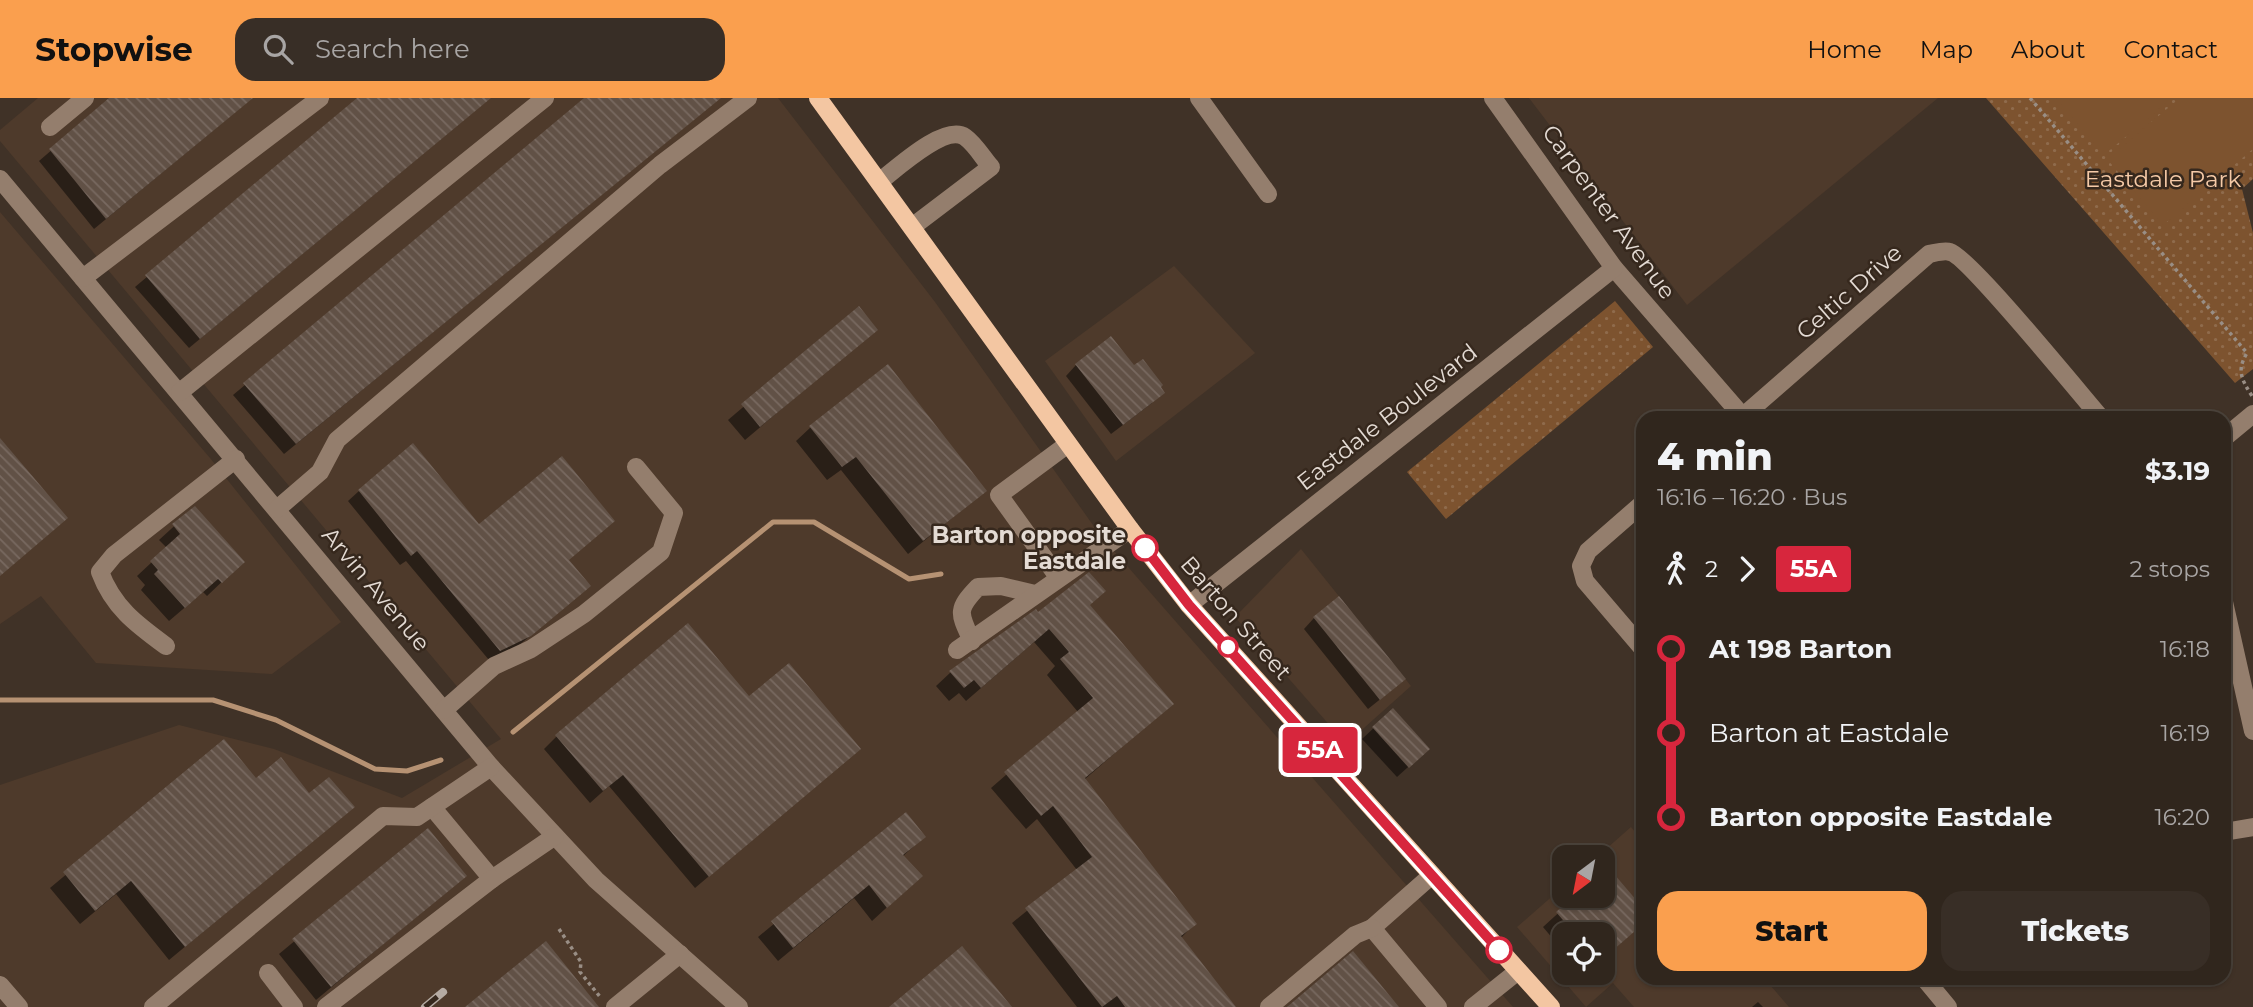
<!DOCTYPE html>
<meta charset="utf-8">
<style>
body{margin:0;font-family:Montserrat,sans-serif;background:#382e26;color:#f1f3f6;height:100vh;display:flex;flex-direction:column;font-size:26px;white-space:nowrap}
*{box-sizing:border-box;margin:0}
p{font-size:23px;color:#a8a5a4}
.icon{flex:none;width:38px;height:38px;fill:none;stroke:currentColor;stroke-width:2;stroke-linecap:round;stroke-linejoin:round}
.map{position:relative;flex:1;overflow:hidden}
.drawer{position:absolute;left:1636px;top:313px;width:595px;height:574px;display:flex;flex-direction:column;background:#30261d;border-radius:21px;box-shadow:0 2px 5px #0004,0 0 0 2px #4b433b}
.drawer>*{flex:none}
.badge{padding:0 14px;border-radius:5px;font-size:24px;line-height:46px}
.needle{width:46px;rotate:212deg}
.buttons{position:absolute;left:1552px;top:747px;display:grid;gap:14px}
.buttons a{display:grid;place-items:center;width:63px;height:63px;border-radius:14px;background:#30261d;box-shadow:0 2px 5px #0004,0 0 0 2px #4b433b;font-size:35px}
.map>.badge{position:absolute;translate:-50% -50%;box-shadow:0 0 0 4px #fff}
.legs{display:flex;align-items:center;gap:10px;height:77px;padding:0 21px;font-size:23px}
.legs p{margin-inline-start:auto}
.overview{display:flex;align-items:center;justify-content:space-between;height:119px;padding:0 21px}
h1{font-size:38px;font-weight:800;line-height:52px}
.action{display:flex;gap:14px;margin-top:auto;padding:14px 21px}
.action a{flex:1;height:80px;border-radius:21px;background:#fa9f4e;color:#111;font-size:28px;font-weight:800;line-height:80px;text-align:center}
.action a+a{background:#382e26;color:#f1f3f6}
ul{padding:0 21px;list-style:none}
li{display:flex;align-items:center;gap:24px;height:84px;font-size:26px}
li i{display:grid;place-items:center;width:10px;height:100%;margin:0 9px;background:currentColor}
li i::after{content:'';width:18px;height:18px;margin:-9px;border:5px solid;border-radius:50%;background:#30261d}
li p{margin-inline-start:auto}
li:first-child i{background:linear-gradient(#0000 50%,currentColor 0)}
li:last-child i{background:linear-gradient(currentColor 50%,#0000 0)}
header{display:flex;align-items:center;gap:42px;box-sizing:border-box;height:98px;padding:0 35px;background:#fa9f4e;color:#111}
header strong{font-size:33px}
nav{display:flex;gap:38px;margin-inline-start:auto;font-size:24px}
.search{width:490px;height:63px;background:#382e26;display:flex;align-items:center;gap:18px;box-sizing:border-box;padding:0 24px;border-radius:21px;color:#a8a5a4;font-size:26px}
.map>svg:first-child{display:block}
.built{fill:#4e3a2b;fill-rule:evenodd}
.grass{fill:url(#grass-dots)}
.garden{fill:#7d532f}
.shadow{fill:#0007}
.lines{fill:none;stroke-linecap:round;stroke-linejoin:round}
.stream{stroke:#b69273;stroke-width:5}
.building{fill:url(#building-back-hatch)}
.path{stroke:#998e85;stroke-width:3.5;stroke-dasharray:3.5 3.5;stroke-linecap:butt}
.minor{stroke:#947e6d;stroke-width:18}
.major{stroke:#f3c6a2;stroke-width:18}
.rail-casing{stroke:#b5aba3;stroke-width:8}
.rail{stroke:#36281d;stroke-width:5;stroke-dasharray:16;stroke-linecap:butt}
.line-1-casing{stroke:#fff;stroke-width:16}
.line-1{stroke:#d7263d;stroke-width:10}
.stop-1-dot{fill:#fff;stroke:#d7263d;stroke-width:3.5}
.labels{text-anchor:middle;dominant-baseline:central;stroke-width:5;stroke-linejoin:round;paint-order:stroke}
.park-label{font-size:23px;fill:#f6caa7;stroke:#36281d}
.street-label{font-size:23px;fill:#e4dbd4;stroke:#36281d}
.stop-label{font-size:23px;font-weight:bold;fill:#e4dbd4;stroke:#36281d;text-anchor:end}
</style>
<header>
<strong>Stopwise</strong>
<div class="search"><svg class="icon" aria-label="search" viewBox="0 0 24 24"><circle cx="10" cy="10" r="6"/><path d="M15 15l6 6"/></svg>Search here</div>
<nav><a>Home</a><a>Map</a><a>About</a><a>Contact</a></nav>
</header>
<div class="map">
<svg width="2253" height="909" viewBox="0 0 2253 909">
<defs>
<pattern id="grass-dots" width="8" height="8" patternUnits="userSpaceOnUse" patternTransform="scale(1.75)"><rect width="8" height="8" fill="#7d532f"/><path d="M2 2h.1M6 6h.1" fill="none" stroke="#8f6b4c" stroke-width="1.8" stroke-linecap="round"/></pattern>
<pattern id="building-back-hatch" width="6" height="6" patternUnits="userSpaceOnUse" patternTransform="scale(1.75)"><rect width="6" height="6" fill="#615146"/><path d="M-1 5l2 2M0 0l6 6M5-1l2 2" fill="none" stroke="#786960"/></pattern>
</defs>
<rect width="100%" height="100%" fill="#403227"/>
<g class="built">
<path d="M 38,0 L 778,0 L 935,204 L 1100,437 L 1513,909 L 0,909 L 0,687 L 179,627 L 274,651 L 402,700 L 501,641 L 0,43 L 0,32 Z"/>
<path d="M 1529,0 L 1938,0 L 1687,207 Z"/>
<path d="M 0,114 L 210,360 L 341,524 L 272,576 L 96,565 L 41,498 L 0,526 Z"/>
<path d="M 1174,168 L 1255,255 L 1116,363 L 1045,263 Z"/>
<path d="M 1301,451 L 1411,588 L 1346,646 L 1235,519 Z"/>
<path d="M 1631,729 L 1643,743 L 1643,880 L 1764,880 L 1789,909 L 1634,909 L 1613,885 L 1586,909 L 1517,829 L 1564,788 L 1564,798 L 1603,798 L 1603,760 L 1597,759 ZM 1564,836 L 1603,836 L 1603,875 L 1564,875 Z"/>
</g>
<g class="grass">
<path d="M 1986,0 L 2253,0 L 2253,81 L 2242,91 L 2253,135 L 2253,271 L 2235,285 Z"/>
<path d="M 1615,203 L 1653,249 L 1446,421 L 1407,374 Z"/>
</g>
<g class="garden">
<path d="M 2056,0 L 2172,0 L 2104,57 Z"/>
<path d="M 2180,0 L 2250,0 L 2253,3 L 2253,51 L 2163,127 L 2107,61 Z"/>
</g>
<g class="shadow">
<path d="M 112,0 L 252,0 L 94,131 L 39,63 Z"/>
<path d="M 360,0 L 490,0 L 189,250 L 135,189 Z"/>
<path d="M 587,0 L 719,0 L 284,356 L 233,297 Z"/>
<path d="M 858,211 L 875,232 L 745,342 L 728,322 Z"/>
<path d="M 1076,267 L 1152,305 L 1111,336 L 1066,278 Z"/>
<path d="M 811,329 L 985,393 L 908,456 L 841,372 L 827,382 L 796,343 Z"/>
<path d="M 359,393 L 479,429 L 567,463 L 578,498 L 518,548 L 489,562 L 406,463 L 400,467 L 348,403 Z"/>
<path d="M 194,410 L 228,478 L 207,498 L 203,494 L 169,523 L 141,492 L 145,487 L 137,478 L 167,450 L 159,442 Z"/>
<path d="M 1089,508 L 1171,606 L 1084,682 L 1195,825 L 1181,840 L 1228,909 L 1077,909 L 1012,825 L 1077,772 L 1037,721 L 1026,731 L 991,690 L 1078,614 L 1047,577 L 1055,568 L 1034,544 L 966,603 L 959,595 L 949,603 L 936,588 L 951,574 L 1038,516 Z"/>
<path d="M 1314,520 L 1393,591 L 1368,611 L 1304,531 Z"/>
<path d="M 749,601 L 859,651 L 695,790 L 609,688 L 590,705 L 544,651 L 557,638 Z"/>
<path d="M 1393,612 L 1417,661 L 1397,679 L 1362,641 Z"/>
<path d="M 224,644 L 256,682 L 353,709 L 169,862 L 116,796 L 80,826 L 50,790 Z"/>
<path d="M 905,717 L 924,739 L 902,759 L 921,778 L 872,823 L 854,800 L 778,863 L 758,839 Z"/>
<path d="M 428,732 L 465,778 L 316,902 L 279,856 Z"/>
<path d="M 1608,771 L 1643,813 L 1643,825 L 1603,861 L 1603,836 L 1564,836 L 1564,854 L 1543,829 L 1577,798 L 1603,798 L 1603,775 Z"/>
<path d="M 1758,904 L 1763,909 L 1752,909 Z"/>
</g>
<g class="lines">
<g class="stream">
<path d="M 0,602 L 213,602 L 276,622 L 375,671 L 407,673 L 441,662"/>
<path d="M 513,634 L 773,424 L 814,424 L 909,481 L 941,476"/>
</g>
</g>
<g class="building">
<path d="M 109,0 L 253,0 L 106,121 L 49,51 Z"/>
<path d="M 357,0 L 491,0 L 200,241 L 145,177 Z"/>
<path d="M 584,0 L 721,0 L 296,346 L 243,285 Z"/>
<path d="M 859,208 L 878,232 L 760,329 L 741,306 Z"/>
<path d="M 1111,238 L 1134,267 L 1143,261 L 1163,287 L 1161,289 L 1165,295 L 1123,327 L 1075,266 Z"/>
<path d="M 888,266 L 987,393 L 923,443 L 856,359 L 842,369 L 809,328 Z"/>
<path d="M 0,340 L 68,420 L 0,478 Z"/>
<path d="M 413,345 L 479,426 L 562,358 L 615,423 L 569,462 L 591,488 L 531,538 L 500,553 L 417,453 L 411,458 L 358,392 Z"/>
<path d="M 195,408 L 245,464 L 222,485 L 218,481 L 185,510 L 154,476 L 158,472 L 150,463 L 180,436 L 172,426 Z"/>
<path d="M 1089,474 L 1106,493 L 1090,507 L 1174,606 L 1085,680 L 1197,826 L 1181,838 L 1236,909 L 1125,909 L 1117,898 L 1102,909 L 1025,810 L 1092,759 L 1053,708 L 1041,718 L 1004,674 L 1093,600 L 1060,561 L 1069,554 L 1049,531 L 981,590 L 974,582 L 964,590 L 949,573 L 1036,511 L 1038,514 Z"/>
<path d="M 1339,498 L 1406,581 L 1380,602 L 1313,519 Z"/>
<path d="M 688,525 L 749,598 L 789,565 L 861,651 L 709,779 L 623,677 L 603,693 L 555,637 Z"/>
<path d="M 1393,610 L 1430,651 L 1409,670 L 1372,629 Z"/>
<path d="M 224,641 L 256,680 L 281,659 L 309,695 L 329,679 L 355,709 L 185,849 L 131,783 L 95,813 L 63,774 Z"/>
<path d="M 906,714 L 926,739 L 903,757 L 923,778 L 887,810 L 869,787 L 793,850 L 771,823 Z"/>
<path d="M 428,730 L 467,778 L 331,889 L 292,841 Z"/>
<path d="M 1603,763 L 1643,810 L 1643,826 L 1603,861 L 1603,836 L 1575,836 L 1556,814 L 1574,798 L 1603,798 Z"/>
<path d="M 546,843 L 599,909 L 465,909 Z"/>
<path d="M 962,848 L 1012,909 L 889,909 Z"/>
<path d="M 1353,853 L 1399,909 L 1287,909 Z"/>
</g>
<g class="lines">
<g class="path">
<path d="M 2030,0 L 2247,255 C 2236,273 2242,282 2252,298"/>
<path d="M 559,831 L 581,864 L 580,874 L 601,900"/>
</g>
<g class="minor">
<path d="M 1199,0 L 1268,96"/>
<path d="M 1493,0 L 1614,170 L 1744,320"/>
<path d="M 50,29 L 85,0"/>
<path d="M 0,81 L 491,669 L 596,782 L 739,909"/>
<path d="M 879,84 C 896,71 945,25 965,39 C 975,46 983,60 991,69 L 912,129"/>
<path d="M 83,180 L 320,0"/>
<path d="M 180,294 L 545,0"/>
<path d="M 1741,320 L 1929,156 C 1935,155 1944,152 1950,154 C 1968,158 2081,297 2101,320"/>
<path d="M 2224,340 L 2253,316"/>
<path d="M 1643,405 L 1588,453 L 1581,468 L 1585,483 L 1643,551"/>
<path d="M 277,411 L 320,374 L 337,342 L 660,67 L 748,0"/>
<path d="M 1058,479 L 999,397 L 1068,346"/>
<path d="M 2224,504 L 2253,633"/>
<path d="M 1189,507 L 1614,170"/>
<path d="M 972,543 C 959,515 956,512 978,489 L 1001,488 L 1035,496"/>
<path d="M 166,548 C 136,526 113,509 100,474 L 114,457 L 236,361"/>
<path d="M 957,552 L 1130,431"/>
<path d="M 444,612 L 494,568 L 531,551 L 584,516 L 661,454 L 674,415 L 636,369"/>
<path d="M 432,709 L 492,781 L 555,738"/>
<path d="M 2224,734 L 2253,729"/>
<path d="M 1432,777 L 1372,830 L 1438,909"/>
<path d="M 268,875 L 294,909"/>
<path d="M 1924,880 L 1948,909"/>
<path d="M 0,887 L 19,909"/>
<path d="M 153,909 L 383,718 L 417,719 L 491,669"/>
<path d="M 326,909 L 492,781"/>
<path d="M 615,909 L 680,856"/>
<path d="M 1269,909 L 1355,837 L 1372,830"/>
<path d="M 1473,909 L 1518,873"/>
</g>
<path class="major" d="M 818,0 L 1130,431 L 1189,507 L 1551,909"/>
<defs>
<path id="rail" d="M 425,909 L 443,894"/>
</defs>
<use href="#rail" class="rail-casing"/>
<use href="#rail" class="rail"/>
</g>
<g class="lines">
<defs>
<path id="line-1" d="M 1145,450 L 1189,507 L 1499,852"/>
</defs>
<use href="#line-1" class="line-1-casing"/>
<use href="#line-1" class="line-1"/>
</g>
<g class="stop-1-dot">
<circle cx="1145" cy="450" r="12"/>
<circle cx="1228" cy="549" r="9"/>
<circle cx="1499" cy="852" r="12"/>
</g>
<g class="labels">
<g class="park-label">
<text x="2163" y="81">Eastdale Park</text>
</g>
<g class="street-label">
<text transform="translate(1609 114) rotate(54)">Carpenter Avenue</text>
<text transform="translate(1849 194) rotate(-41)">Celtic Drive</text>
<text transform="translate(1387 319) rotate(-38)">Eastdale Boulevard</text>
<text transform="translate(376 491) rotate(50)">Arvin Avenue</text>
<text transform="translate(1236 520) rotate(49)">Barton Street</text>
</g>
<g class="stop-label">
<text x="1126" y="437">Barton opposite<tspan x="1126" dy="26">Eastdale</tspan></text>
</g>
</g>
</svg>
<div class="buttons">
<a><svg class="needle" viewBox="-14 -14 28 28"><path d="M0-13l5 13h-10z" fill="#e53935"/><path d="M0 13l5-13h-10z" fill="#a8a5a4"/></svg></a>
<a><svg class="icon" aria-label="locate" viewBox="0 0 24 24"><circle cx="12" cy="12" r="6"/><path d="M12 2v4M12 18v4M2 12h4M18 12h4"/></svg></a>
</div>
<b class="badge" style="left:1320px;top:652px;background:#d7263d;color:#fff">55A</b>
<section class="drawer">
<div class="overview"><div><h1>4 min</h1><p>16:16 – 16:20 · Bus</p></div><b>$3.19</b></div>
<div class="legs"><svg class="icon" aria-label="walk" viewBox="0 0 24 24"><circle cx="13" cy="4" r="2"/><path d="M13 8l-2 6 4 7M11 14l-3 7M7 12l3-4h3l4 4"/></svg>2<svg class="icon" aria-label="forward" viewBox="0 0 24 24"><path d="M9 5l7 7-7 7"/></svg><b class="badge" style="background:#d7263d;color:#fff">55A</b><p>2 stops</p></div>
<ul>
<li><i style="color:#d7263d"></i><b>At 198 Barton</b><p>16:18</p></li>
<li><i style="color:#d7263d"></i><span>Barton at Eastdale</span><p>16:19</p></li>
<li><i style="color:#d7263d"></i><b>Barton opposite Eastdale</b><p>16:20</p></li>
</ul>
<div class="action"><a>Start</a><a>Tickets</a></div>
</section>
</div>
